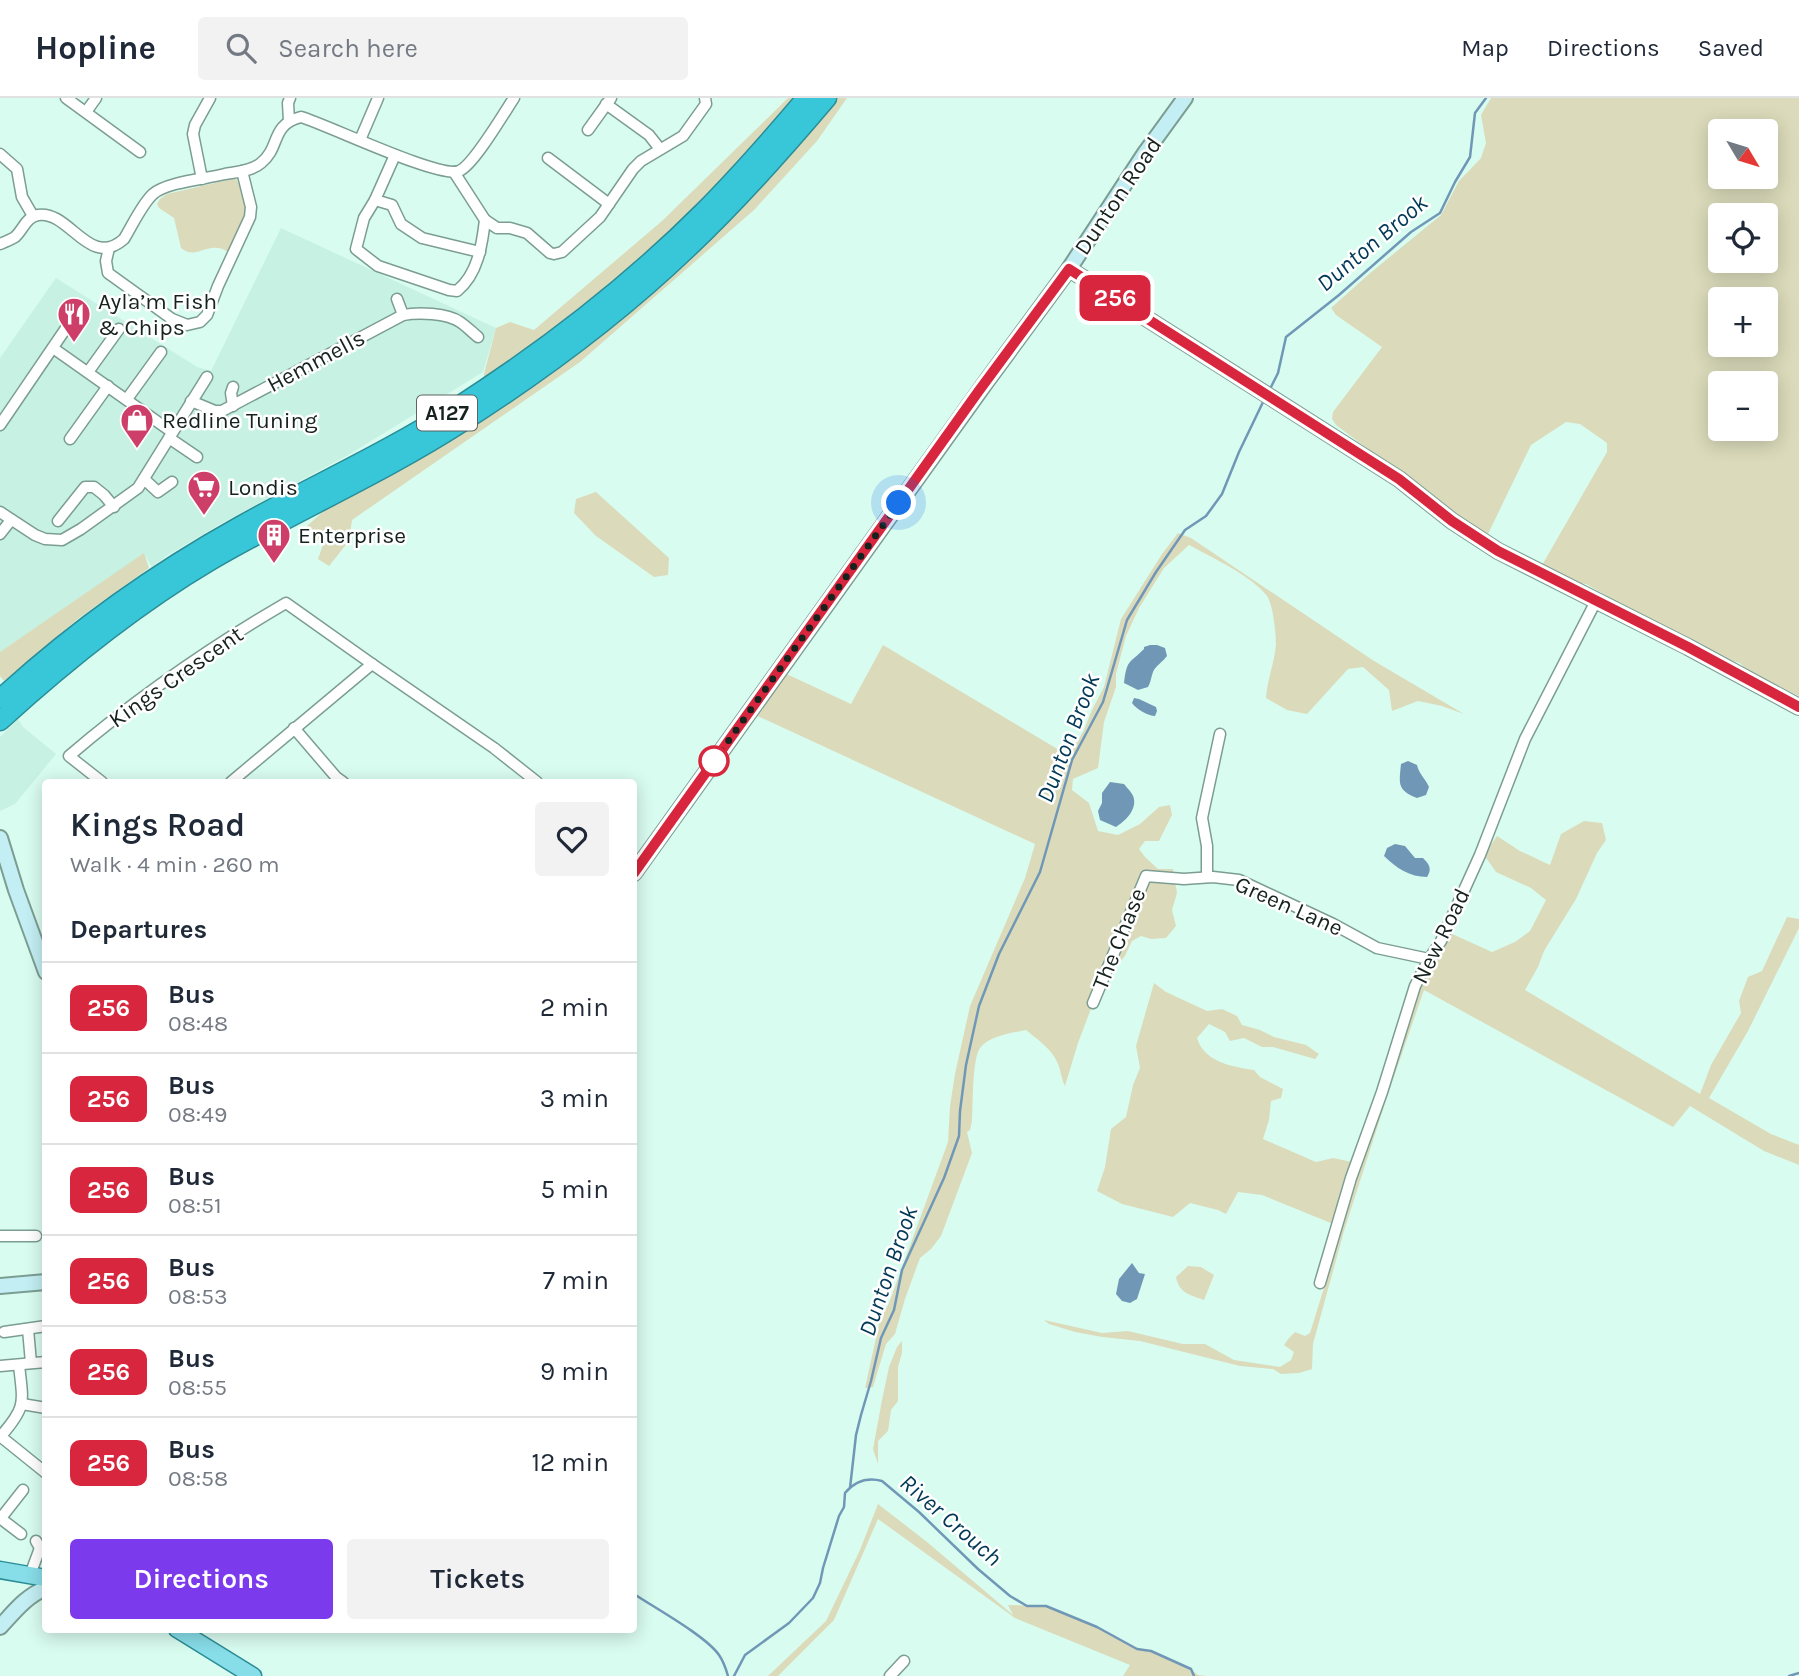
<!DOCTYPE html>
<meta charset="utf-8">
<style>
body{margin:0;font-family:Karla,sans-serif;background:#f2f2f3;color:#1f2937;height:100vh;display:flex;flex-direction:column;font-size:26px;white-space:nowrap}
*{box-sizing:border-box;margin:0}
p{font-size:23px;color:#747a83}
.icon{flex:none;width:38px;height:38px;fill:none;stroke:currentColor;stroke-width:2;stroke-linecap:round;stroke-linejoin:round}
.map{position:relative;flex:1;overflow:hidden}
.drawer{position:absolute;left:42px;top:681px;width:595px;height:854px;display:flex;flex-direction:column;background:#fff;border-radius:7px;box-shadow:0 4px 18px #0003}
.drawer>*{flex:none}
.badge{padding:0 14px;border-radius:10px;font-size:24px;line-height:46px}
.needle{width:46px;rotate:128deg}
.tools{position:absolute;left:1708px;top:21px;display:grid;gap:14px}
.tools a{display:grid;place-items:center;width:70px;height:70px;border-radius:7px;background:#fff;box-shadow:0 4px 18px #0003;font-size:35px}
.you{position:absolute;width:35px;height:35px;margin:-18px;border:5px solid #fff;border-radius:50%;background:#1a73e8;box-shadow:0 0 0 10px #1a73e833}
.map>.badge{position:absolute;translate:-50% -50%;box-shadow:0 0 0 4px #fff}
h2{padding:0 28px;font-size:26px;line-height:63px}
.round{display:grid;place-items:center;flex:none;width:74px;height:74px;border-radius:7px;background:#f2f2f3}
.headline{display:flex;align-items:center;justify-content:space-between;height:119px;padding:0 28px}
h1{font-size:33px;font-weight:600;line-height:52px}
.action{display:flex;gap:14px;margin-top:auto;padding:14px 28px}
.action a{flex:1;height:80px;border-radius:7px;background:#7c3aed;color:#fff;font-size:28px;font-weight:600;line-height:80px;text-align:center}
.action a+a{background:#f2f2f3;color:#1f2937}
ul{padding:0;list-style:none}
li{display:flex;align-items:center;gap:21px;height:91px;padding:0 28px;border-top:2px solid #e0e1e3}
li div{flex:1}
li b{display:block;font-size:26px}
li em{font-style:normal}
li .badge{min-width:77px;font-weight:700;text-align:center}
header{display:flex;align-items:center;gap:42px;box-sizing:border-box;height:98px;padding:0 35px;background:#fff;border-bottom:2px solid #e0e1e3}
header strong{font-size:33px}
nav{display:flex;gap:38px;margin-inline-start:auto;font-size:24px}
.search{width:490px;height:63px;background:#f2f2f3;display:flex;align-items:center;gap:18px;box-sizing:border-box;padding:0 24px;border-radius:7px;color:#747a83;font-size:26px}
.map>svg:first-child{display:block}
.built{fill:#c6f1e3}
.green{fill:#dbdbbb;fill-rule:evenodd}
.water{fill:#7098b6}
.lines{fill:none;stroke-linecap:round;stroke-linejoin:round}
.stream{stroke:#7098b6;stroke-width:2.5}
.street-casing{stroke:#7c9d92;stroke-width:13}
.secondary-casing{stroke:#7c9d92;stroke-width:18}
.primary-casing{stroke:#2b8d97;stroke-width:19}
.highway-casing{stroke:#2b8d97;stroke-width:21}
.street{stroke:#fff;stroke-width:10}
.secondary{stroke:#c3eef3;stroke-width:14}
.primary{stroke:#87dde8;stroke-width:16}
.highway{stroke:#37c7d8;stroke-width:18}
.line-casing{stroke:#fff;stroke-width:16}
.line{stroke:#d7263d;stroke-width:10}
.walk{stroke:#15221e;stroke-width:7;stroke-dasharray:0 12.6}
.stop-dot{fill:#fff;stroke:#d7263d;stroke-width:3.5}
.labels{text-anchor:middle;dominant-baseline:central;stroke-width:5;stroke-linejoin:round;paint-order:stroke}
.shield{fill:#fff;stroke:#5b6462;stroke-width:2}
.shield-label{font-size:21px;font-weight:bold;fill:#15221e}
.street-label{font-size:23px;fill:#15221e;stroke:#fff}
.poi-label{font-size:23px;fill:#15221e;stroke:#fff;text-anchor:start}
.water-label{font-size:24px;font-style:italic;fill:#013957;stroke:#fff}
</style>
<header>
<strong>Hopline</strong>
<div class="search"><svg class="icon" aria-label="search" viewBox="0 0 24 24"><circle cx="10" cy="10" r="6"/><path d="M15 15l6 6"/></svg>Search here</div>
<nav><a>Map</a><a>Directions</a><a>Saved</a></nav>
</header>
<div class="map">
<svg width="1799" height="1578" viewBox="0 0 1799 1578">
<rect width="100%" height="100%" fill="#d9fcf0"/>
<g class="built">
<path d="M 281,130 L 496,230 L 483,274 L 350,356 L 222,425 L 168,457 L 152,469 L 144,456 L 0,554 L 0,260 L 56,180 L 197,269 L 211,273 Z"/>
<path d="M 18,621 L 23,629 L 56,656 L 15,706 L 0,713 L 0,639 Z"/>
</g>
<g class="green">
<path d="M 788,0 L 847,0 L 817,43 L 754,112 L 580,264 L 352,422 L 349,443 L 329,468 L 318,461 L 323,447 L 307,428 L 327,410 L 484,317 L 484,276 L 496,230 L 510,224 L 534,232 L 662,123 Z"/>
<path d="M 1491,0 L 1799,0 L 1799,598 L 1749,574 L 1740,565 L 1725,561 L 1700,545 L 1631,512 L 1586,486 L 1568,484 L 1541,469 L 1607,354 L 1607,345 L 1580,326 L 1566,324 L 1531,347 L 1488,436 L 1477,433 L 1336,327 L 1332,321 L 1333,314 L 1382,249 L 1336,217 L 1331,210 L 1369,176 L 1441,117 L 1459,83 L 1481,60 L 1486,45 L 1481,17 ZM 1720,33 L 1766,33 L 1766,79 L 1720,79 ZM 1720,117 L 1766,117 L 1766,163 L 1720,163 ZM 1720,201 L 1766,201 L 1766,247 L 1720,247 ZM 1720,285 L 1766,285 L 1766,331 L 1720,331 Z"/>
<path d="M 236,80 L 240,89 L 243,91 L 247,110 L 247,118 L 230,155 C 226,153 222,150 218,150 C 204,148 194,161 181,150 L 174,120 L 159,110 L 157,106 L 160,101 L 167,96 Z"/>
<path d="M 596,394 L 669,460 L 668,477 L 654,479 L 596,438 L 574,415 L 576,401 Z"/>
<path d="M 1178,435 L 1191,440 L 1374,563 L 1464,616 L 1442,608 L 1418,603 L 1392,613 L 1389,592 L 1363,569 L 1348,571 L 1307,616 L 1287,612 L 1266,600 C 1267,582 1275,563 1276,546 C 1276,536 1273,506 1267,498 C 1252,478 1211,459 1189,447 L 1164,470 L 1139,510 L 1126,538 L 1116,576 L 1116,589 L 1104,624 L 1098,670 L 1073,681 L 1072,692 L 1089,705 L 1098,733 L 1118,737 L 1140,726 L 1159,709 L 1170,707 L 1172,717 L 1159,743 L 1145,743 L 1139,751 L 1145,759 L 1158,771 L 1173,771 L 1177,795 L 1172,812 L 1176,828 L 1166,840 L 1151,841 L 1141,838 L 1132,843 L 1125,858 L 1100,887 L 1078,945 L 1065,988 C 1061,980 1061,973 1058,966 C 1053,952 1037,941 1026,932 C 1012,935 989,938 980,950 C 972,961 973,1008 972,1023 L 970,1032 L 967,1034 L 972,1055 L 941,1138 L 931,1151 L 920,1160 L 905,1201 L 895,1236 L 886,1246 L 873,1289 L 865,1290 L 880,1222 L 889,1205 L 948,1044 L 950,1008 L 955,976 L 970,908 L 1025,780 L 1035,746 L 749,614 L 778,572 L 851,606 L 883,547 L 1069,658 L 1083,634 L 1092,612 L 1104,589 L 1121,521 L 1162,456 Z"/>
<path d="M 144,455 L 149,470 L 79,520 L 4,583 L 0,578 L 0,554 Z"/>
<path d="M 1584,723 L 1602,725 L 1606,742 L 1597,755 L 1576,801 L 1544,853 L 1538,869 L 1525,892 L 1700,996 L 1711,967 L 1741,915 L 1739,903 L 1748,879 L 1762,873 L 1787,819 L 1799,821 L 1799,830 L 1748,933 L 1709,1000 L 1771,1036 L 1799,1047 L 1799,1067 L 1764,1053 L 1690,1008 L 1673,1029 L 1424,892 L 1388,996 L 1344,1133 L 1313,1246 L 1312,1271 L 1299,1275 L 1281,1276 L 1273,1271 L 1240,1268 L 1140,1243 L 1102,1239 L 1075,1234 L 1049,1226 L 1044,1222 L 1102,1235 L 1128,1233 L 1183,1246 L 1205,1246 L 1234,1262 L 1280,1269 L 1291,1262 L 1294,1254 L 1284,1247 L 1289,1240 L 1295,1234 L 1305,1238 L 1310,1235 L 1332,1164 L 1338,1128 L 1262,1097 L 1238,1094 L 1226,1116 L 1218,1112 L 1190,1105 L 1173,1119 L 1122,1106 L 1097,1093 L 1105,1069 L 1111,1031 L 1126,1019 L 1133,987 L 1140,970 L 1136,948 L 1154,885 L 1166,894 L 1207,913 L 1222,911 L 1237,918 L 1242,927 L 1260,932 L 1274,939 L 1306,947 L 1319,956 L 1315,961 L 1273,949 L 1262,949 L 1244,940 L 1230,943 L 1225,934 L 1209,926 L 1197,940 C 1204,964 1233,969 1254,972 L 1260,979 L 1283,991 L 1281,1000 L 1271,1003 L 1269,1022 L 1263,1041 L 1316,1064 L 1333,1060 L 1352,1064 L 1415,888 L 1446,831 L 1450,835 L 1492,854 L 1515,844 L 1530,833 L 1546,802 L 1531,790 L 1496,774 L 1484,757 L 1497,738 L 1520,753 L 1550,767 L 1561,736 Z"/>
<path d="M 1188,1168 L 1201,1169 L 1214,1177 L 1204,1202 C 1190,1197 1179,1195 1176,1179 Z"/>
<path d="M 902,1243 L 902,1255 L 898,1269 L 898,1303 L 891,1312 L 888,1333 L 878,1343 L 878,1366 L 873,1351 L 882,1302 L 889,1269 L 897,1249 Z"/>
<path d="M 878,1406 L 927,1444 L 1013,1517 L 1008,1507 L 1046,1508 L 1097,1529 L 1137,1551 L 1151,1553 L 1191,1571 L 1198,1577 L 1207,1578 L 1123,1578 L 1130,1567 L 1015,1520 L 878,1421 L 834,1522 L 778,1578 L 768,1578 L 826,1523 L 860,1452 Z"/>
</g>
<g class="water">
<path d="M 1150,547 L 1157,547 L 1165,550 L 1167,558 C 1163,564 1156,567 1153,574 C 1151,579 1151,584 1148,589 L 1138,592 L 1124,585 C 1127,561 1129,566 1144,551 L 1144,549 Z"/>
<path d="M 1134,600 L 1139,601 L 1156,609 L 1157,613 L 1155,618 C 1148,618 1136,611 1132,605 Z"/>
<path d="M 1408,663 L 1417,667 C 1419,676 1425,680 1429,689 L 1426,697 L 1417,700 C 1397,692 1399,686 1401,666 Z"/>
<path d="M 1110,684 L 1124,686 C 1127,690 1133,695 1134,701 C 1136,713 1125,723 1116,729 L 1100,722 L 1098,713 L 1102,705 L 1102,695 Z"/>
<path d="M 1395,746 L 1405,748 L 1415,760 L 1423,760 C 1430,767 1432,771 1427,779 C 1410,779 1396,770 1384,758 L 1387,750 Z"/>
<path d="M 1132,1165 L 1139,1175 L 1145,1176 L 1137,1201 L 1130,1205 L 1122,1203 L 1116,1196 L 1119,1181 Z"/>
</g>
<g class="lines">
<g class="stream">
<path d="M 1269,293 L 1278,275 L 1286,239 L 1339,197 L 1411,134 L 1440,115 L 1455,84 L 1470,59 L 1475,15 L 1486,0"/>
<path d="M 850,1390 L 856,1337 L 861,1317 L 871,1283 L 881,1240 L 894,1212 L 902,1172 L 944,1080 L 959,1038 L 960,1013 L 966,967 L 979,908 L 999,856 L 1040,774 L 1072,662 L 1103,604 L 1127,522 L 1156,474 L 1185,432 L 1206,418 L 1222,396 L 1239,354 L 1264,302"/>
<path d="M 634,1496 C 655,1510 706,1538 719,1557 C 724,1564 726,1571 728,1578"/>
<path d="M 734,1578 L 745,1557 L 789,1525 L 813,1500 L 820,1485 L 823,1470 L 839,1418 L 844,1409 L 845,1395 C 855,1383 867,1379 882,1383 L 919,1414 L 978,1471 L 1010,1498 L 1027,1508 L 1046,1508 L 1097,1529 L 1137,1551 L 1151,1553 L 1191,1571 L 1194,1578"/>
<path d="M 1789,1578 L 1799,1575"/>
</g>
<defs>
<g id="street">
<path d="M 66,0 L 140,54"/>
<path d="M 606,6 L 649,37 L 660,51"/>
<path d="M 86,14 L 96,0"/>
<path d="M 289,23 L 288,5 L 290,0"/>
<path d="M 588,32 L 611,0"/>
<path d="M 360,42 L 378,0"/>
<path d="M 0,56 L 17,71 L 22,99 L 33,118"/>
<path d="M 395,57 L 375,102 L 364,120 L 356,151 L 378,168 L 449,192 L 457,193 C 478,176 482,147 485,122 L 454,74"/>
<path d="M 548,60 L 609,106"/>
<path d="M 202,81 L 193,36 L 195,27 L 210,0"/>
<path d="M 375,102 L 392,107 L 401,126 L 422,140 L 480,154"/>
<path d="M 485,122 L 497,130 L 510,130 L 527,135 L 550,155 L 554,156 L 562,154 L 600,119 L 633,71 L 641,63 L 683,38 L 706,6 L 705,0"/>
<path d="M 0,146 C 5,144 10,142 15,139 C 23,132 26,119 38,117 C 70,112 89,172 124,141 C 132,128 142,106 153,96 C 167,84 205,81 225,76 C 236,74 252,73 261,65 C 281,49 270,27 301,19 C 328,27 440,81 459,73 C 473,68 504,15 514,0"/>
<path d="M 109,150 L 106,163 L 108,175 L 172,221 L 187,227 L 200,224 L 207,217 L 218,188 L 250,119 L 251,109 L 242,73"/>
<path d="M 397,201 L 403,217"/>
<path d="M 53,250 L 172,334"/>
<path d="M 88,274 L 119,231"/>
<path d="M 127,301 L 161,254"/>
<path d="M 191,303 L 215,313 L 222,313 L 403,217 C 418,214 447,215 460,224 C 466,228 472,234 478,239"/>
<path d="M 233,308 L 231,295 L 233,289"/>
<path d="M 0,327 L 77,214"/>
<path d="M 169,340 L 197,359"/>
<path d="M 70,341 L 108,288"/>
<path d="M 144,381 L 158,394 L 172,384"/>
<path d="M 0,414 L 35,437 L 45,441 L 62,442 L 81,431 L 138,390 L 207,279"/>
<path d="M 58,423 L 85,389 L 94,389 L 104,397 L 114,409"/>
<path d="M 0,436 L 11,422"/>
<path d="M 294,630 L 336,679 L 343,684"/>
<path d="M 102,684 L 69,658 C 137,600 209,550 286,505 L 372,566 L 494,650 L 537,684"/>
<path d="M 231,684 L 372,566"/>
<path d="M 1207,778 L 1207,748 L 1202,720 L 1220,636"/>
<path d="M 1093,905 L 1146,778 L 1184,781 L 1213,779 L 1239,782 L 1333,826 L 1377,850 L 1429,861"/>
<path d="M 0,1138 L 36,1138"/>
<path d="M 1320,1185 L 1351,1080 L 1382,994 L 1415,888 L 1429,861 L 1441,843 L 1480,757 L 1525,641 L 1596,503"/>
<path d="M 28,1231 L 31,1265"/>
<path d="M 4,1234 L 46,1228"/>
<path d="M 0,1268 L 46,1264"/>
<path d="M 22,1306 L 46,1310"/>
<path d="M 0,1338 L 46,1375"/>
<path d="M 1,1338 C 27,1308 23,1305 19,1267"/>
<path d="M 0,1420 L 21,1436"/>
<path d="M 1,1420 L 23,1392"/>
<path d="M 30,1477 L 40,1450 L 36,1443"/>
<path d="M 890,1578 L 904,1563"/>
</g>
<g id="secondary">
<path d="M 1069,171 L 1399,381 L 1452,423 L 1498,453 L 1688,549 L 1799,609"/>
<path d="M 0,740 L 16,792 L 46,874"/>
<path d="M 634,775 L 986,284 L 1069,171 L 1145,55 L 1185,0"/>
<path d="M 0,1188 L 46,1184"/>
<path d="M 0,1529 C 14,1514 26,1498 46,1490"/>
</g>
<g id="primary">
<path d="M 0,1472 L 46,1480"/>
<path d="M 177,1531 L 253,1578"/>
</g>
<g id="highway">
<path d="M 0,601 C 74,533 152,477 240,428 C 311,388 385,355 454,311 C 543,254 628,189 703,114 C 739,78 773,39 806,0"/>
<path d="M 0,623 C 66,563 134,508 210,463 C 292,415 380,377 461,325 C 541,274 618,217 687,151 C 737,104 783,52 827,0"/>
</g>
</defs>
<use href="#street" class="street-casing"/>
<use href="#secondary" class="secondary-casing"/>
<use href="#primary" class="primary-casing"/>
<use href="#highway" class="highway-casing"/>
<use href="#street" class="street"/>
<use href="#secondary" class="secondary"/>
<use href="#primary" class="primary"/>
<use href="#highway" class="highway"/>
</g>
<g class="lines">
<defs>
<path id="line" d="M 634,775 L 978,294 L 1069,171 L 1399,381 L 1452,423 L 1498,453 L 1688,549 L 1799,609"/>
</defs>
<use href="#line" class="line-casing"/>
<use href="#line" class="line"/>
<path class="walk" d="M 714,663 L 899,405"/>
</g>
<defs>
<symbol id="restaurant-pin" viewBox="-11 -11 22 30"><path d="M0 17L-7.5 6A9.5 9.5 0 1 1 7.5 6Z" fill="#cd3f69" stroke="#fff"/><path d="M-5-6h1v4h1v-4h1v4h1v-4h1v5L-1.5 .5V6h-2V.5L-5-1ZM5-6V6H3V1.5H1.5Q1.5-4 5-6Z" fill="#fff"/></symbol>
<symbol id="shop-pin" viewBox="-11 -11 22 30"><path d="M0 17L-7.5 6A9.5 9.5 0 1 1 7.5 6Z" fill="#cd3f69" stroke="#fff"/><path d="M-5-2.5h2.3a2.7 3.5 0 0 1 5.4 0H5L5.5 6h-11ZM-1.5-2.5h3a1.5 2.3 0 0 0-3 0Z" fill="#fff"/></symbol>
<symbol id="supermarket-pin" viewBox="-11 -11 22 30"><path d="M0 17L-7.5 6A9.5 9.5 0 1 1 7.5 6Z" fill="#cd3f69" stroke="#fff"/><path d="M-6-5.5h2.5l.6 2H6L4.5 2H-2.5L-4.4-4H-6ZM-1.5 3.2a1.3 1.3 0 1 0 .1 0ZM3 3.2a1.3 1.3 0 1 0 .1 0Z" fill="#fff"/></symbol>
<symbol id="building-pin" viewBox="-11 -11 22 30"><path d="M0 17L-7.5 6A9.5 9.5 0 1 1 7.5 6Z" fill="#cd3f69" stroke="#fff"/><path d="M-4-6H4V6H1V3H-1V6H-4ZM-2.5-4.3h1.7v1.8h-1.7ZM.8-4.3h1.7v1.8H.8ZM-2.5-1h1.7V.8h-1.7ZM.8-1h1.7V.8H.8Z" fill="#fff"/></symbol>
</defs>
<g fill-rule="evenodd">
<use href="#restaurant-pin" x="55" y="197" width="38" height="52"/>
<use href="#shop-pin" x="118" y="303" width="38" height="52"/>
<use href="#supermarket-pin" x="185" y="370" width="38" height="52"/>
<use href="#building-pin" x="255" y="418" width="38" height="52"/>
</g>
<circle class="stop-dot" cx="714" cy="663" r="14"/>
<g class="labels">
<rect class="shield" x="417" y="297.5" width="60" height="35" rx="5"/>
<g class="shield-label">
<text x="447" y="315">A127</text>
</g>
<g class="street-label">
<text transform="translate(1118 98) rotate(-56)">Dunton Road</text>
<text transform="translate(316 263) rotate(-28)">Hemmells</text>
<text transform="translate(176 579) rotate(-35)">Kings Crescent</text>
<text transform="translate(1289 808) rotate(24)">Green Lane</text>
<text transform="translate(1441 838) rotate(-64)">New Road</text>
<text transform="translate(1119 841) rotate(-68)">The Chase</text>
</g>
<g class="poi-label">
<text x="98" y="203">Ayla’m Fish<tspan x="98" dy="26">&amp; Chips</tspan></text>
<text x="162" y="322">Redline Tuning</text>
<text x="228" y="389">Londis</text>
<text x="298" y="437">Enterprise</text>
</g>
<g class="water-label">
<text transform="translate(1372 145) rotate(-40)">Dunton Brook</text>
<text transform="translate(1068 640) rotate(-69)">Dunton Brook</text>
<text transform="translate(888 1173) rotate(-71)">Dunton Brook</text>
<text transform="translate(951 1422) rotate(41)">River Crouch</text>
</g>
</g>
</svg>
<div class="tools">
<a><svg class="needle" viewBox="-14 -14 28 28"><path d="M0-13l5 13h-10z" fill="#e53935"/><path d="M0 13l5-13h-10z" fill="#747a83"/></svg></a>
<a><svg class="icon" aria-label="locate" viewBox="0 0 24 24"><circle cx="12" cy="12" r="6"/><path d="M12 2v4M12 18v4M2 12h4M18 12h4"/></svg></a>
<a>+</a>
<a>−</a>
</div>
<div class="you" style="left:899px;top:405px"></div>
<b class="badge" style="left:1115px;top:200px;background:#d7263d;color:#fff">256</b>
<section class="drawer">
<div class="headline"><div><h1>Kings Road</h1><p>Walk · 4 min · 260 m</p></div><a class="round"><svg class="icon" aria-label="heart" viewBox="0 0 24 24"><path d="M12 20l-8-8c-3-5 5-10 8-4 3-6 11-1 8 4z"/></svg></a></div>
<h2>Departures</h2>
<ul>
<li><span class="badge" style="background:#d7263d;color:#fff">256</span><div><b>Bus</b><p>08:48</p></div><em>2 min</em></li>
<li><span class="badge" style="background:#d7263d;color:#fff">256</span><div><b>Bus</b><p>08:49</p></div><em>3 min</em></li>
<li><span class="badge" style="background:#d7263d;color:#fff">256</span><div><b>Bus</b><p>08:51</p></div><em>5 min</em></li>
<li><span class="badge" style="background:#d7263d;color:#fff">256</span><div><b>Bus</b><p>08:53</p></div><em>7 min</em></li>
<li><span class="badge" style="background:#d7263d;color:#fff">256</span><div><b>Bus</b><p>08:55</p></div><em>9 min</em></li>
<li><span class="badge" style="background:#d7263d;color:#fff">256</span><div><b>Bus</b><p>08:58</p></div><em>12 min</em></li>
</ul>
<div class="action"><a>Directions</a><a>Tickets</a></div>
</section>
</div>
